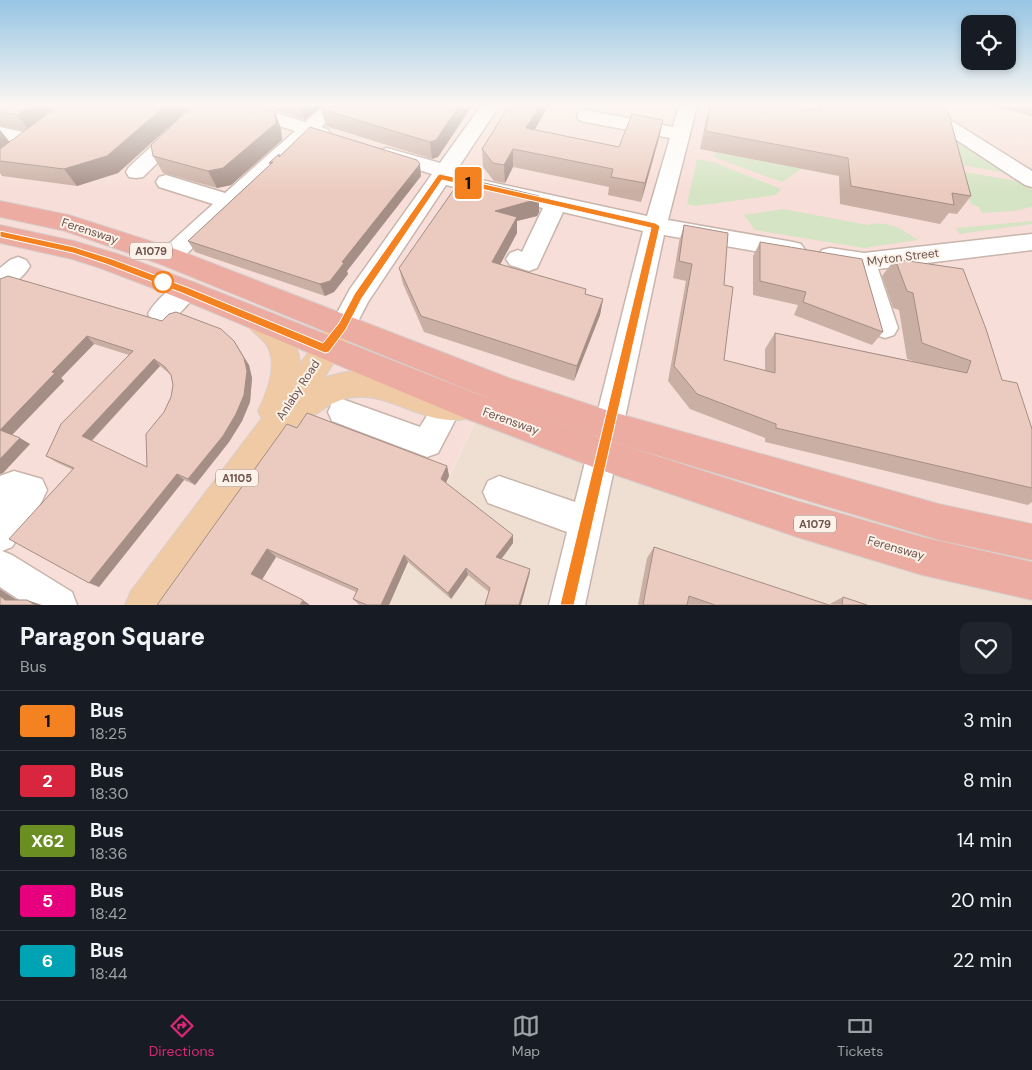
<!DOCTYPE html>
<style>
body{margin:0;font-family:"DM Sans",sans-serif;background:#20242c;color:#f1f3f6;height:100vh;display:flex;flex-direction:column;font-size:19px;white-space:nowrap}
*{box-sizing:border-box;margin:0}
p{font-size:16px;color:#9ea1a6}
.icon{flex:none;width:28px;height:28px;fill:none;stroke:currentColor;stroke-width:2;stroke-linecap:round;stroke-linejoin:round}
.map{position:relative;height:605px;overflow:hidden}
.drawer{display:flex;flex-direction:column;background:#171b24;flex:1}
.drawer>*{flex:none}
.badge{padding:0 10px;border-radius:4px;font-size:18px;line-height:32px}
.tools{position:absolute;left:961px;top:15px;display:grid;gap:10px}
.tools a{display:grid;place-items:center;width:55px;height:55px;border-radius:10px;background:#171b24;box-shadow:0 2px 8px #0003;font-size:25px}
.map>.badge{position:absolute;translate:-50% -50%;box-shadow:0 0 0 2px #fff}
.round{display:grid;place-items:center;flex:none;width:52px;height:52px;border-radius:10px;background:#20242c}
.head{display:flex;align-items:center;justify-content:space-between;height:85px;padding:0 20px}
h1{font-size:24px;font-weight:800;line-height:38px}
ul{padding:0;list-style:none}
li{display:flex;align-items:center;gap:15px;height:60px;padding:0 20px;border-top:1px solid #363941}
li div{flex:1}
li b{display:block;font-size:19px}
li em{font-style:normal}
li .badge{min-width:55px;font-weight:700;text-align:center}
.menu{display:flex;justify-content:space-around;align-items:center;height:70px;border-top:1px solid #363941;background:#171b24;font-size:14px;color:#9ea1a6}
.menu a{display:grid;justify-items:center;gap:2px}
.menu .current{color:#db2777}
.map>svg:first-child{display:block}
.residential{fill:#efdfd3}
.commercial{fill:#f8ded8}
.green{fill:#d5e4c4}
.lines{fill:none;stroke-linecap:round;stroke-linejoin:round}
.minor-casing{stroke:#c8b5ac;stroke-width:3}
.major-casing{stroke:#d6cfcd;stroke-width:2}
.highway-casing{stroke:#d6cfcd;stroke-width:2}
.minor{fill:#fff;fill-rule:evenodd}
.major{fill:#f0caa4;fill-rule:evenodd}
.highway{fill:#ecaca2;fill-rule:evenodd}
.wall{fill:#caafa4;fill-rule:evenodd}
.shaded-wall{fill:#a48e86}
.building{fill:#ebcbbf;stroke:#a48e86;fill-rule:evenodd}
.line{fill:#f58220;stroke:#fff}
.stop-dot{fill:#fff;stroke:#f58220;stroke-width:2.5}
.labels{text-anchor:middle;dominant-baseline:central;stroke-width:4;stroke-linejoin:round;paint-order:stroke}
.shield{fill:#fcf2e9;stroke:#99837c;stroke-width:1}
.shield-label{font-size:11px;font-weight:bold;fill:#6e544d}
.street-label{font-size:12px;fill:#6e544d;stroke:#fcf2e9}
</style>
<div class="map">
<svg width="1032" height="605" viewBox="0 0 1032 605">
<rect width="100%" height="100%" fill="#f9eee3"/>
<path class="residential" d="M 486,399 L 751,486 L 1032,554 L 1032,605 L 389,605 Z"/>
<path class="commercial" d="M 0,106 L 1032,106 L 1032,554 L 751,486 L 486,399 L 411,555 L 389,605 L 0,605 Z"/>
<g class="green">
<path d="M 947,132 L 1007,173 L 955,164 Z"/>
<path d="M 716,152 L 803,168 L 782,182 L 714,157 Z"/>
<path d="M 697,159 L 713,162 L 781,189 L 776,195 L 695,206 L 687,204 Z"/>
<path d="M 958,171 L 1017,181 L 1032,190 L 1032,207 L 1014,211 L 982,213 L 979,207 L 971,204 Z"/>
<path d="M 783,209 L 868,225 C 888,220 902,229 918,240 L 864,248 L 755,230 L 744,215 Z"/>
<path d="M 1032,221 L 1032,224 L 959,234 L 956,228 Z"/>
</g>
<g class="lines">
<defs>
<g id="minor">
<path d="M 195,106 L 215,106 L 143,177 L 136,178 L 129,177 L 126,172 L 129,167 Z"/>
<path d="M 225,106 L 254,106 L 305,122 L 324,106 L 345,106 L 321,127 L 327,129 L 330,133 L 327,137 L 320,139 L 311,136 L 177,263 L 169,266 L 161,263 L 157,257 L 161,251 L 213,204 L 159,187 L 156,182 L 159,177 L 166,175 L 225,193 L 295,131 L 228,110 Z"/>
<path d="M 481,106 L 499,106 L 454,174 L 647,216 L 670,138 L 586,122 L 579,120 L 577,116 L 579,112 L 586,110 L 673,127 L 679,106 L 697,106 L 668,220 L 793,242 L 801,244 L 805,250 L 801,256 L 793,258 L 664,235 L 585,605 L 549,605 L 567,532 L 488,503 L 483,492 L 488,481 L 499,476 L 575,502 L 643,231 L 563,212 L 537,268 L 529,271 L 510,265 L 506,259 L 510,253 L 518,250 L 522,252 L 543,208 L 446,185 L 368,302 L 352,333 L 343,336 L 334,333 L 330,326 L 350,289 L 432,174 L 380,158 L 377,154 L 380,150 L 387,148 L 440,163 Z"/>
<path d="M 905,106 L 928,106 L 1032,171 L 1032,187 L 1025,185 L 931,123 L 908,110 Z"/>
<path d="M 0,127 L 40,136 L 43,140 L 40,144 C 27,147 13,144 0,139 Z"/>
<path d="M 1032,234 L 1032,250 L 878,269 L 898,328 L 894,335 L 885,338 L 876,335 L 872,328 L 854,269 L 822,262 L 818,256 L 822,250 L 830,248 L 864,253 Z"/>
<path d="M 18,257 L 26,260 L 30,266 C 24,277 12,286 0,290 L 0,268 L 10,260 Z"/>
<path d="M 186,281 L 195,283 L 198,290 C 192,301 176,320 164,323 C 159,324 156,322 152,321 L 148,314 C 155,301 172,285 186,281 Z"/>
<path d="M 449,392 L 459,396 L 463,405 L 438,453 L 427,457 L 332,421 L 328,412 L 332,403 L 342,399 L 420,427 L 439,396 Z"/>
<path d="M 14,471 L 42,479 L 47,490 L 42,501 L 12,547 L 2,551 L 12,555 L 72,592 L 77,605 L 27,605 L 0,587 L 0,476 Z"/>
</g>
<path id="major" d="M 259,310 C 283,318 298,339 300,364 L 332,319 L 342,316 L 352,319 L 356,327 L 324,378 C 370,362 380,376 422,386 C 438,390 455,391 471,397 L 476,407 L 471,417 C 432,431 395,394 356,397 C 327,399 316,419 292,428 L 169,605 L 125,605 L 131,591 L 262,418 L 258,411 C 267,393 279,363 266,344 C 259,335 250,331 245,321 L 249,313 Z"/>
<g id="highway">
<path d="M 0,201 L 69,215 L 178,250 L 509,378 L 609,411 L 939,504 L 1032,524 L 1032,560 L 939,540 L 609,441 L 493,400 L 160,264 L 65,231 L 0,217 Z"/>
<path d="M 0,225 L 74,241 L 118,254 L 196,283 L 485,397 L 601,438 L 797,501 L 922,537 L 1032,562 L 1032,600 L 922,575 L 797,537 L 601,470 L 467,419 L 176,297 L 100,268 L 72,259 L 0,243 Z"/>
</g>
</defs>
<use href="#minor" class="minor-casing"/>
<use href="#major" class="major-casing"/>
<use href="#highway" class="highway-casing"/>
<use href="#minor" class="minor"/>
<use href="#major" class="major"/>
<use href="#highway" class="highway"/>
</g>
<g class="wall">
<path d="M 0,106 L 257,106 L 275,112 L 281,129 L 282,140 L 231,185 L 217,188 L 163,173 L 153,156 L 151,145 L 180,117 L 118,173 L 77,186 L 2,176 L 0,173 L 0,130 L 10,142 L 25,131 L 0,126 Z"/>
<path d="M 263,106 L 321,106 L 305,120 Z"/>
<path d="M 472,106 L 438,157 L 432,159 L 326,126 L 321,109 Z"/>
<path d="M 709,106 L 792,106 L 814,110 L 814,106 L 941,106 L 971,196 L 957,214 L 949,213 L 940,224 L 840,204 L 839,176 L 700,149 Z"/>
<path d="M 993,106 L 1032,106 L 1032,116 Z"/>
<path d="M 663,120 L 659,138 L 641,202 L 608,195 L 609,187 L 513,167 L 505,183 L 494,181 L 483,167 L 482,149 L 535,130 L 619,147 Z"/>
<path d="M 279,154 L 280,156 L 421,176 L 347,271 L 348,274 L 334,292 L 325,296 L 195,252 L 188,241 L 270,165 L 269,163 Z"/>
<path d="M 539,212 L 537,216 L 517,221 L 517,233 L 500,264 L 586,294 L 603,299 L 600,315 L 574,381 L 424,332 L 403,284 L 399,268 Z"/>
<path d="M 684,225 L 724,285 L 724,360 L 765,371 L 765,349 L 775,333 L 916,362 L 907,359 L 899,310 L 893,308 L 882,276 L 895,259 L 1002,380 L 1032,429 L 1032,502 L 1028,505 L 765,442 L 765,438 L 690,409 L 668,381 L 686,281 L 673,278 L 679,242 Z"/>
<path d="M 760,242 L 883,332 L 872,345 L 794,315 L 798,305 L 753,295 L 753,256 Z"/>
<path d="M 0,279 L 249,365 L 252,378 L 250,402 L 242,421 L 229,442 L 195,485 L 184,480 L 99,587 L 73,470 L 56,462 L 46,456 L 129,355 L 94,344 L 61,378 L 64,381 L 12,435 L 30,444 L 3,473 L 0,474 ZM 160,366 L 171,375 L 173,385 L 171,397 L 164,412 L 147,467 L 92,441 Z"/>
<path d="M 297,428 L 447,466 L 449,476 L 446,483 L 513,543 L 501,559 L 530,569 L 529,576 L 489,592 L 468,575 L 451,599 L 408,562 L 389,605 L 359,605 L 353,599 L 356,592 L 276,557 L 262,580 L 157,605 Z"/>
<path d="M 654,547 L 828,605 L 843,597 L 867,605 L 638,605 L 647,558 Z"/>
</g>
<g class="shaded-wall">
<path d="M 30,106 L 66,106 L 30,132 L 17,115 Z"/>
<path d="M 165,106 L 192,106 L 118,173 L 77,186 L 64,169 Z"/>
<path d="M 300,106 L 321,106 L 305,120 Z"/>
<path d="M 459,106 L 472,106 L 438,157 L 432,159 L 430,142 Z"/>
<path d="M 539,106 L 548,106 L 526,146 L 526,128 Z"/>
<path d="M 275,112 L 281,129 L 282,140 L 231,185 L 217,188 L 208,171 Z"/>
<path d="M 663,120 L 659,138 L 641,202 L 645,183 Z"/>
<path d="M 0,130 L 12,145 L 0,153 Z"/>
<path d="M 513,149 L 513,167 L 505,183 L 504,165 Z"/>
<path d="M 420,164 L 421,176 L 347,271 L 348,274 L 334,292 L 325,296 L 320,284 L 342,262 Z"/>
<path d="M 539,196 L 539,212 L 537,216 L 517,221 L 517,233 L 493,278 L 492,262 L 495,211 Z"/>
<path d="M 603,299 L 600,315 L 574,381 L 577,366 Z"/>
<path d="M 87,336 L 94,344 L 61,378 L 64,381 L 10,437 L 0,431 L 0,430 L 52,372 Z"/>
<path d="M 234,341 L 249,365 L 252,378 L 250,402 L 242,421 L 229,442 L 195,485 L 188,479 Z"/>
<path d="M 154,359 L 160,366 L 90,442 L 82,436 Z"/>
<path d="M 20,438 L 30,444 L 3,473 L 0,474 L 0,459 Z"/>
<path d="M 447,466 L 449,476 L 443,489 L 441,479 Z"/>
<path d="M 177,474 L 184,480 L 99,587 L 89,583 Z"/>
<path d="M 513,535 L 513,543 L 497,565 L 496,557 Z"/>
<path d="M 267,549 L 276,557 L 261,581 L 251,574 Z"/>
<path d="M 404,555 L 408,562 L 389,605 L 381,605 Z"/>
<path d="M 466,568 L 468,575 L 451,599 L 448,593 Z"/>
<path d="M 530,569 L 529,576 L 521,605 L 519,605 Z"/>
<path d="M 0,589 L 24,605 L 5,600 L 0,596 Z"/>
<path d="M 27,600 L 42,605 L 35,605 Z"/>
<path d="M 303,600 L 310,605 L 300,605 Z"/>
</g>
<g class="building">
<path d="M 0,106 L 30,106 L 17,115 L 0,112 Z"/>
<path d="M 58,106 L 165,106 L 107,156 L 64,169 L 0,161 L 0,149 Z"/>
<path d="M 192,106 L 257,106 L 275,112 L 276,123 L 223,168 L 208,171 L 153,156 L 151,145 Z"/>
<path d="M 324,106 L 459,106 L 436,140 L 430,142 L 321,109 Z"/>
<path d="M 509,106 L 539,106 L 526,128 L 619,147 L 632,114 L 663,120 L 645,183 L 611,177 L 613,169 L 513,149 L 504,165 L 493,163 L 482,149 Z"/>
<path d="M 710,106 L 792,106 L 822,111 L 822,106 L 941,106 L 948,111 L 971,196 L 952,193 L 954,205 L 851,186 L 848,158 L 705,131 Z"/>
<path d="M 310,127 L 417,160 L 420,164 L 342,262 L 344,263 L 330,281 L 320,284 L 188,241 L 273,162 L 269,163 L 279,154 L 279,157 Z"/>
<path d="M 472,180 L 539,196 L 538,199 L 495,211 L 517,217 L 492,262 L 586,289 L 585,294 L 603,299 L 577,366 L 421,316 L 399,268 L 457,185 Z"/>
<path d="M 684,225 L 728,233 L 724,285 L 733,287 L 724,360 L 775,373 L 775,333 L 967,373 L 971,361 L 922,343 L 913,293 L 907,291 L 895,259 L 963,269 L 986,329 L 1002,380 L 1017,383 L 1032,429 L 1032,488 L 776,428 L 776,424 L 697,394 L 674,366 L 692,264 L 679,261 Z"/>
<path d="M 760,242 L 862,259 L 883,332 L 803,302 L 806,292 L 760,281 Z"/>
<path d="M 8,276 L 162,321 L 169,314 L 176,312 L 221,329 L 234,341 L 244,358 L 247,371 L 244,395 L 236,414 L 223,436 L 188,479 L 177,474 L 89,583 L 9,539 L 74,468 L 46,456 L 61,424 L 133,351 L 87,336 L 52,372 L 55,373 L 0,430 L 0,279 ZM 154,359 L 165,367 L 171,375 L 173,385 L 171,397 L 164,412 L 146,434 L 147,467 L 82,436 Z"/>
<path d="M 307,413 L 447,466 L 441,479 L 513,535 L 496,557 L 530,569 L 519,605 L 485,605 L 490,588 L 466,568 L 448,593 L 404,555 L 381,605 L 367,605 L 353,599 L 358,589 L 267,549 L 251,574 L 303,600 L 300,605 L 157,605 L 287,424 L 297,428 Z"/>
<path d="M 0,430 L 20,438 L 0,459 Z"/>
<path d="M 654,547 L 829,605 L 715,605 L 689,596 L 687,605 L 643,605 Z"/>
<path d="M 0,596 L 5,600 L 27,600 L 35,605 L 0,605 Z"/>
<path d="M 843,597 L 867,605 L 842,605 Z"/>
</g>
<linearGradient id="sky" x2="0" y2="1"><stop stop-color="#96c5e4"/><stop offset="0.55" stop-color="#fcf7f2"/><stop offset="1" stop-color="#fcf7f2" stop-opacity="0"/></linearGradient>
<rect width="1032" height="191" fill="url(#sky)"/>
<path class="line" d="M 440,174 L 655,223 L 660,226 L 574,605 L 560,605 L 651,228 L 442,180 L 362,298 L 346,329 L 329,352 L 325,353 L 182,293 L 106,264 L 73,253 L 0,237 L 0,231 L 74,247 L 112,259 L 189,288 L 323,343 L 339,323 L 355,293 L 438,175 Z"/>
<circle class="stop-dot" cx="163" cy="282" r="10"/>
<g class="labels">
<g class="shield">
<rect x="130" y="242.5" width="42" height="17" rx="4"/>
<rect x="216" y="469.5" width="42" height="17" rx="4"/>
<rect x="794" y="515.5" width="42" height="17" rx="4"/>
</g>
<g class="shield-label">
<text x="151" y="251">A1079</text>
<text x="237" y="478">A1105</text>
<text x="815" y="524">A1079</text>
</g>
<g class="street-label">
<text transform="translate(90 231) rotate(18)">Ferensway</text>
<text transform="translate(903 257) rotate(-7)">Myton Street</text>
<text transform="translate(298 390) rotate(-57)">Anlaby Road</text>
<text transform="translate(511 421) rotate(20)">Ferensway</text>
<text transform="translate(896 548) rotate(16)">Ferensway</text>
</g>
</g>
</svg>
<div class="tools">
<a><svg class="icon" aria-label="locate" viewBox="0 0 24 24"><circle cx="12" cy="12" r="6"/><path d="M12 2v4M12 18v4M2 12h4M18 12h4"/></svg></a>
</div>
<b class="badge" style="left:468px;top:183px;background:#f58220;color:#111">1</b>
</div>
<section class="drawer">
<div class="head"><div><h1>Paragon Square</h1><p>Bus</p></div><a class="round"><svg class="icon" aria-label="heart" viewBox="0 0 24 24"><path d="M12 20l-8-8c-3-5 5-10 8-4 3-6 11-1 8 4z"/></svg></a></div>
<ul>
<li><span class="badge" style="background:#f58220;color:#111">1</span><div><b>Bus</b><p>18:25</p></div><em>3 min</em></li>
<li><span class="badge" style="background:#d7263d;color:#fff">2</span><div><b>Bus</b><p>18:30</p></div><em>8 min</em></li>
<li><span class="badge" style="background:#6b8e23;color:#fff">X62</span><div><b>Bus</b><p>18:36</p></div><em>14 min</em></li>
<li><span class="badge" style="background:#e6007e;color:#fff">5</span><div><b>Bus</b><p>18:42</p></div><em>20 min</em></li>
<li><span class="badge" style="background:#00a3b4;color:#fff">6</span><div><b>Bus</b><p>18:44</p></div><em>22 min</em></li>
</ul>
</section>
<nav class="menu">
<a class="current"><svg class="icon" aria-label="directions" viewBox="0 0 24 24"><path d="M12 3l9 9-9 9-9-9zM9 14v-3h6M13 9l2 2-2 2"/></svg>Directions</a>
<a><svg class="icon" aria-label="map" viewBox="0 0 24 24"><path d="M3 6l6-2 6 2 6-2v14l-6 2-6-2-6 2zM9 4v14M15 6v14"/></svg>Map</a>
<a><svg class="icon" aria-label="tickets" viewBox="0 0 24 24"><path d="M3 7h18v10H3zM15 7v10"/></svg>Tickets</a>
</nav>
